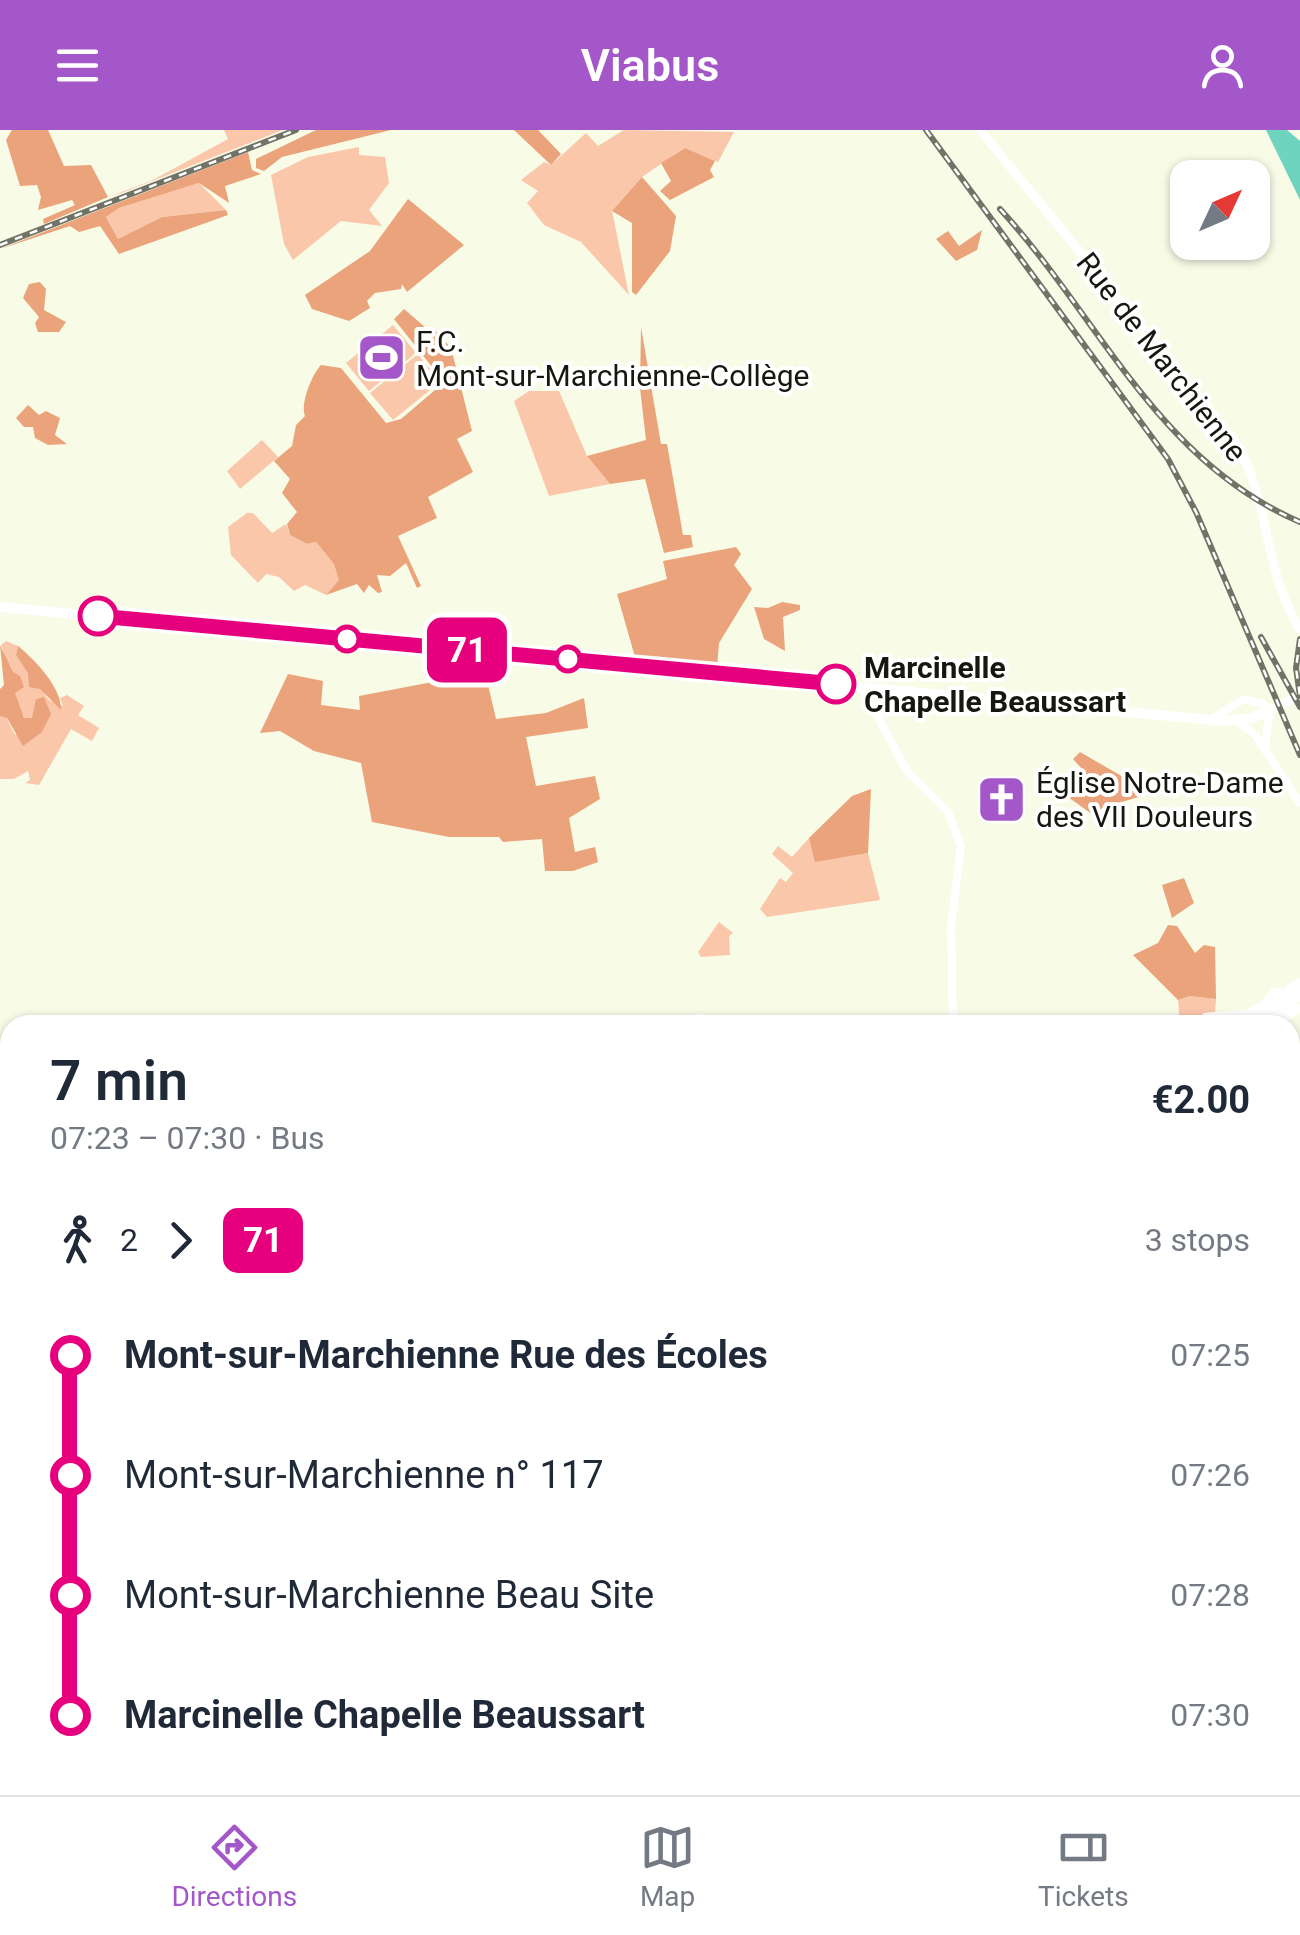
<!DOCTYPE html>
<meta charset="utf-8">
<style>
body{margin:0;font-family:Roboto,sans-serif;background:#f2f2f3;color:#1f2937;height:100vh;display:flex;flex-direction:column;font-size:38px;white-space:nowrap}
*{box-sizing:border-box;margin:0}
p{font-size:32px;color:#747a83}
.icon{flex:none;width:55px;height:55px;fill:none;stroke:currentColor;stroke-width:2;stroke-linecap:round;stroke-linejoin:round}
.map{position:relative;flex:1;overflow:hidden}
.details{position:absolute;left:0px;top:885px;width:1300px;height:780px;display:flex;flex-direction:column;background:#fff;border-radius:30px 30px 0 0;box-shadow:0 2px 8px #0004}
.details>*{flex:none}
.badge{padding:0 20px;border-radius:15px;font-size:35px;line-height:65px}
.needle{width:65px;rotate:46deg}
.tools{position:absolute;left:1170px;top:30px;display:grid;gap:20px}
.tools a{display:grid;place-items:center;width:100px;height:100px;border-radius:20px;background:#fff;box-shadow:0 2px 8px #0004;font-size:50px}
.map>.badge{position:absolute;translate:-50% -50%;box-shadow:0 0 0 5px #fff}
.legs{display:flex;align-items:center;gap:15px;height:110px;padding:0 50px;font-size:32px}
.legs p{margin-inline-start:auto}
.summary{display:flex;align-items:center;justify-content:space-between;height:170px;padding:0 50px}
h1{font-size:55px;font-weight:600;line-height:75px}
ul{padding:0 50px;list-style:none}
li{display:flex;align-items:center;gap:35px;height:120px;font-size:38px}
li i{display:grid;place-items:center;width:15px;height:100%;margin:0 12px;background:currentColor}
li i::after{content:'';width:25px;height:25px;margin:-12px;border:8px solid;border-radius:50%;background:#fff}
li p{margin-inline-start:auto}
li:first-child i{background:linear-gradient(#0000 50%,currentColor 0)}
li:last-child i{background:linear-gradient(currentColor 50%,#0000 0)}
header{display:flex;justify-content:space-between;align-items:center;height:130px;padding:0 50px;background:#a457c9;color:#fff;font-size:45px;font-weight:600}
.tab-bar{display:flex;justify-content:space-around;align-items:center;height:140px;border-top:2px solid #e0e1e3;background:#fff;font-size:28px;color:#747a83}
.tab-bar a{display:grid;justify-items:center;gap:5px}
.tab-bar .on{color:#a457c9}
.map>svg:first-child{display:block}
.green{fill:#fac7ab}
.forest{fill:#eaa37b}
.water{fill:#6ed3bf}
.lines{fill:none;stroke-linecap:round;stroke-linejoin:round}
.tertiary{stroke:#fff;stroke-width:8}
.secondary{stroke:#fff;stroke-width:9}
.primary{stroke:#fff;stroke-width:10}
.motorway{stroke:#fff;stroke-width:14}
.rail-casing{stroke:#717366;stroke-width:6}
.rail{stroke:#fff;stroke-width:2.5;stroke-dasharray:8;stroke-linecap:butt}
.line-1-casing{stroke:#fff;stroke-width:22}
.line-1{stroke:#e6007e;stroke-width:15}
.stop-1-dot{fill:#fff;stroke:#e6007e;stroke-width:5}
.labels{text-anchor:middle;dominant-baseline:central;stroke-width:8;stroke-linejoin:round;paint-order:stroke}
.poi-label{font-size:30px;fill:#161710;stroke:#fff;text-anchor:start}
.street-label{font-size:30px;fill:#161710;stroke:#fff}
.stop-label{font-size:30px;font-weight:bold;fill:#161710;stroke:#fff;text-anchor:start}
</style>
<header><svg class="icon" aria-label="menu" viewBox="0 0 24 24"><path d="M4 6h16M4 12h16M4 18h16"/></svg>Viabus<svg class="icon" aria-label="person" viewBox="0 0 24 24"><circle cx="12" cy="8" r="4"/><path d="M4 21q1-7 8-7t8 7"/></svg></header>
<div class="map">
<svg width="1300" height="1665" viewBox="0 0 1300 1665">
<rect width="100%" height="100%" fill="#f8fbe6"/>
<g class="green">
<path d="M 224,0 L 283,0 L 124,62 L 108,67 L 151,51 L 228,9 Z"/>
<path d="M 624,0 L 734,2 L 718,32 L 684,18 L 642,47 L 612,81 L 629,165 L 581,112 L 544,95 L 527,73 L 538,61 L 521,50 L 544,32 L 551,35 L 586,3 L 598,16 Z"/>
<path d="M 359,17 L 359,25 L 385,27 L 389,53 L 369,80 L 382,96 L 341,91 L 293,130 L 284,114 L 271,45 L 308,27 Z"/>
<path d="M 199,53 L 226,80 L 162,87 L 118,109 L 106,87 L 119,78 Z"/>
<path d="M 393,195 L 416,223 L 369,261 L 346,233 Z"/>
<path d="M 418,224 L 440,252 L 393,290 L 370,263 Z"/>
<path d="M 529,261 L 559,261 L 587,326 L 610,354 L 549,366 L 514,271 Z"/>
<path d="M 262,310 L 278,327 L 240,359 L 227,341 Z"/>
<path d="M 247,383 L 253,383 L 272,403 L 286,394 L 290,405 L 307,414 L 316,412 L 334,434 L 340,450 L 326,465 L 305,455 L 294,461 L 279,447 L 266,444 L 258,453 L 231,425 L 228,397 Z"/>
<path d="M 6,511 L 18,516 L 16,525 L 49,570 L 63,576 L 60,568 L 67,565 L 84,576 L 78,585 L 99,598 L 92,611 L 71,599 L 39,655 L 25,653 L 30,650 L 28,641 L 14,649 L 0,649 L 0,586 L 6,587 L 15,605 L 32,589 L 25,588 C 11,569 11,538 1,515 Z"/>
<path d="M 809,708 L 816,731 L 868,723 L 880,770 L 767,787 L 760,779 L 780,748 L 786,752 L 793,743 L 772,724 L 778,716 L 792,727 Z"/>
<path d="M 719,792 L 733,803 L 729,806 L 730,825 L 701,827 L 698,822 Z"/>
<path d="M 1190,866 L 1216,869 L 1215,882 L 1203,883 L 1200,895 L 1180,895 L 1178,870 Z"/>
</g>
<g class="forest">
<path d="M 12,0 L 48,0 L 64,36 L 91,35 L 108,67 L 44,94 L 43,89 L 75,75 L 72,70 L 38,80 L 41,67 L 37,55 L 20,56 L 6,10 Z"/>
<path d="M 316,0 L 391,0 L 282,27 L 264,41 L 256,38 L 256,29 Z"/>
<path d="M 514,0 L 538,0 L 561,24 L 551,35 Z"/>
<path d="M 685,18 L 715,31 L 710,40 L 714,47 L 670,70 L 660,61 L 671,51 L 661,33 Z"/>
<path d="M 248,22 L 252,40 L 261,44 L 225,56 L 229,73 L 199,53 L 119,78 L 106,87 L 118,109 L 162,87 L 226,80 L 228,85 L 119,124 L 100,96 L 79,102 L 70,96 L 0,119 Z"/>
<path d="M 642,47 L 676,86 L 670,121 L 636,165 L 632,162 L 632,93 L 612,81 Z"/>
<path d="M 408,69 L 464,115 L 407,162 L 402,154 L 401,159 L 375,163 L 367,171 L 370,178 L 349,191 L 312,179 L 305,165 L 370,121 Z"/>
<path d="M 982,100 L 977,120 L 956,131 L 936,109 L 948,101 L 959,116 Z"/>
<path d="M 40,152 L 46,159 L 44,180 L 66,192 L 59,202 L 38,202 L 35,193 L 39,187 L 23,168 L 29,154 Z"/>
<path d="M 404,179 L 426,198 L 434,199 L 451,218 L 472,301 L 457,309 L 473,342 L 428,367 L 437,388 L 398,406 L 421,456 L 417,458 L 406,433 L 390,446 L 377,445 L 382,462 L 378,463 L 369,455 L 364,463 L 357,454 L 326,465 L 339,450 L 334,434 L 316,412 L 307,414 L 290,405 L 287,394 L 297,382 L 282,363 L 290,349 L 274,331 L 292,316 L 296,295 L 305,286 C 300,274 312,244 321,235 L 341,238 L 386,293 L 401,289 L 441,255 L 436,242 L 394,189 Z"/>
<path d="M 641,197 L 661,314 L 667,314 L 683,405 L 691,405 L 693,417 L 664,423 L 645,349 L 610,354 L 587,326 L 646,310 L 640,258 Z"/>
<path d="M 28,275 L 39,285 L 46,281 L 60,288 L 55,305 L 67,314 L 48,315 L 35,308 L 33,297 L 24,297 L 16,288 Z"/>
<path d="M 736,417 L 741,424 L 734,435 L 752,459 L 719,513 L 717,538 L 635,527 L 617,464 L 667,449 L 663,431 Z"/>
<path d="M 782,472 L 800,475 L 800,480 L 783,487 L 785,521 L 764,509 L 754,477 L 768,478 Z"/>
<path d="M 0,515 L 13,542 L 20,546 L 24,557 L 15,563 L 24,588 L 32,588 L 36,569 L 44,567 L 51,584 L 42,602 L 23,616 L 7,588 L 0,586 L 0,559 L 4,555 Z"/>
<path d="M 18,516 C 35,530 62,558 61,580 L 40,559 L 29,557 L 28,543 L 16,525 Z"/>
<path d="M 485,542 L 496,589 L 546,583 L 584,568 L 588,598 L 526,607 L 536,656 L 595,646 L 600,669 L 569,688 L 575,722 L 595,717 L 598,732 L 573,741 L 545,741 L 542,709 L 503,712 L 499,707 L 449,707 L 372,692 L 361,633 L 314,621 L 280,601 L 260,603 L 288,544 L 323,551 L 321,575 L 360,580 L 359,566 Z"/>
<path d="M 1080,622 L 1144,659 L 1145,665 L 1102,678 L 1096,687 L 1068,667 L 1084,641 L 1073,629 Z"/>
<path d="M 871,659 L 868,723 L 815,732 L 809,708 L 852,666 Z"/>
<path d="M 1184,748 L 1194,773 L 1172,788 L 1162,755 Z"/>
<path d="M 1168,795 L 1177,796 L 1195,823 L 1204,815 L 1215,817 L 1216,869 L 1190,866 L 1178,870 L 1133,825 L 1158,813 Z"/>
<path d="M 10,962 L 10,1027 L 0,1033 L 0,963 Z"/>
<path d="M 1207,1655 L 1230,1665 L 1166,1665 L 1165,1659 L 1112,1662 L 1112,1657 Z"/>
</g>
<path class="water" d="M 1266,0 L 1287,0 L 1300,11 L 1300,70 Z"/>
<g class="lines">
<g class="tertiary">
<path d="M 861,556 L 907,641 L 948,682 L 961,716 L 951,797 L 953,895"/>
<path d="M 1215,587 L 1244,569 L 1263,574"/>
<path d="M 1239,592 L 1256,606 L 1300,673"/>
<path d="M 1265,620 L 1269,586"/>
</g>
<g class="secondary">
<path d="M 980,0 L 1234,310 C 1271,368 1261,435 1300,500"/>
<path d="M 1288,869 L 1290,859 L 1300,853"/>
<path d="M 1290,1223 L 1300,1222"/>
<path d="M 0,1417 L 10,1415"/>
</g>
<path class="primary" d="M 0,477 L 1223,591 L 1253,588 L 1300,566"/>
<g class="motorway">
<path d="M 692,895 L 700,890 L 702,895"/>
<path d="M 1203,895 L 1207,890 L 1246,887 L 1265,878 L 1276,864 L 1288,867"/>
<path d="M 1253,895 L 1300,863"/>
<path d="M 1270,895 L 1294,878"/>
<path d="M 0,960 L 10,959"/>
<path d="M 0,1048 L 10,1042"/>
<path d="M 0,1069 L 10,1071"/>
<path d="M 0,1085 L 10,1087"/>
<path d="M 0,1108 L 10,1106"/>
<path d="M 0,1148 L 10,1147"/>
<path d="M 597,1655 L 601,1665"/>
</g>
<defs>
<g id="rail">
<path d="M 926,0 L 1168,329 L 1196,382 L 1300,625"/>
<path d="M 1000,79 C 1100,188 1156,330 1300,392"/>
<path d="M 0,115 L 296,0"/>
<path d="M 1261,507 L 1300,577"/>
<path d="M 1300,509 L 1296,538 L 1300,566"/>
</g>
</defs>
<use href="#rail" class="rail-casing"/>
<use href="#rail" class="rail"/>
</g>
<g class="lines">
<defs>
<path id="line-1" d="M 98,486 L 836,554"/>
</defs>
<use href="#line-1" class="line-1-casing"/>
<use href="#line-1" class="line-1"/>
</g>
<defs>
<symbol id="stadium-square" viewBox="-11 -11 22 22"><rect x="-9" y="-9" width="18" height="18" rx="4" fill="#a457c9" stroke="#fff"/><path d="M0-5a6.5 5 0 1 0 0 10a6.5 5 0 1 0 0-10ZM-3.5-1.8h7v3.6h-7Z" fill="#fff"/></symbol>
<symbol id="church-square" viewBox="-11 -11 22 22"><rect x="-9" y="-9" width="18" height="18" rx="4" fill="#a457c9" stroke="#fff"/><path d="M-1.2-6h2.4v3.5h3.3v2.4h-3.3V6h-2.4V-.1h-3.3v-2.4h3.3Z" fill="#fff"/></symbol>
</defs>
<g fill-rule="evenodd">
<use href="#stadium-square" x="354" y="200" width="55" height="55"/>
<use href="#church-square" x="974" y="642" width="55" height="55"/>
</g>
<g class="stop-1-dot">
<circle cx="98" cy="486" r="18"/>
<circle cx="347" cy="509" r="12"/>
<circle cx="568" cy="529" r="12"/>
<circle cx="836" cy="554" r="18"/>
</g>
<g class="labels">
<g class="poi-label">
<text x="416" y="211">F.C.<tspan x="416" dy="34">Mont-sur-Marchienne-Collège</tspan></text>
<text x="1036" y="652">Église Notre-Dame<tspan x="1036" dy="34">des VII Douleurs</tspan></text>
</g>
<g class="street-label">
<text transform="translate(1162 227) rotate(52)">Rue de Marchienne</text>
</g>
<g class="stop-label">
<text x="864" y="537">Marcinelle<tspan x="864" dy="34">Chapelle Beaussart</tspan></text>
</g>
</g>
</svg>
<div class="tools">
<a><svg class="needle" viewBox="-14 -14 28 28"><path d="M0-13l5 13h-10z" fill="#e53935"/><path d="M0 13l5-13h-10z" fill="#747a83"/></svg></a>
</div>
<b class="badge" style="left:467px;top:520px;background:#e6007e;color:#fff">71</b>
<section class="details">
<div class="summary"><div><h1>7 min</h1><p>07:23 – 07:30 · Bus</p></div><b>€2.00</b></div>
<div class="legs"><svg class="icon" aria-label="walk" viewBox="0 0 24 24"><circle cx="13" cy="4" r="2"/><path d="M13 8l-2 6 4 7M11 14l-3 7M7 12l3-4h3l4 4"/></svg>2<svg class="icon" aria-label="forward" viewBox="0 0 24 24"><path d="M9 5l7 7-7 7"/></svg><b class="badge" style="background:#e6007e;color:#fff">71</b><p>3 stops</p></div>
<ul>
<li><i style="color:#e6007e"></i><b>Mont-sur-Marchienne Rue des Écoles</b><p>07:25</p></li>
<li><i style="color:#e6007e"></i><span>Mont-sur-Marchienne n° 117</span><p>07:26</p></li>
<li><i style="color:#e6007e"></i><span>Mont-sur-Marchienne Beau Site</span><p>07:28</p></li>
<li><i style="color:#e6007e"></i><b>Marcinelle Chapelle Beaussart</b><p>07:30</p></li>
</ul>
</section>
</div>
<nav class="tab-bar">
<a class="on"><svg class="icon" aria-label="directions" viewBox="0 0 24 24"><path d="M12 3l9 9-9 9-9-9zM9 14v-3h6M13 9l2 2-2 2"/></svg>Directions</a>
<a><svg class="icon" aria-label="map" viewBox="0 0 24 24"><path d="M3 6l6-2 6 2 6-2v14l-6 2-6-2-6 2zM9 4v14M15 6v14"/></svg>Map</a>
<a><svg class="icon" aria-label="tickets" viewBox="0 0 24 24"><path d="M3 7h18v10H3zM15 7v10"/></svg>Tickets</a>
</nav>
